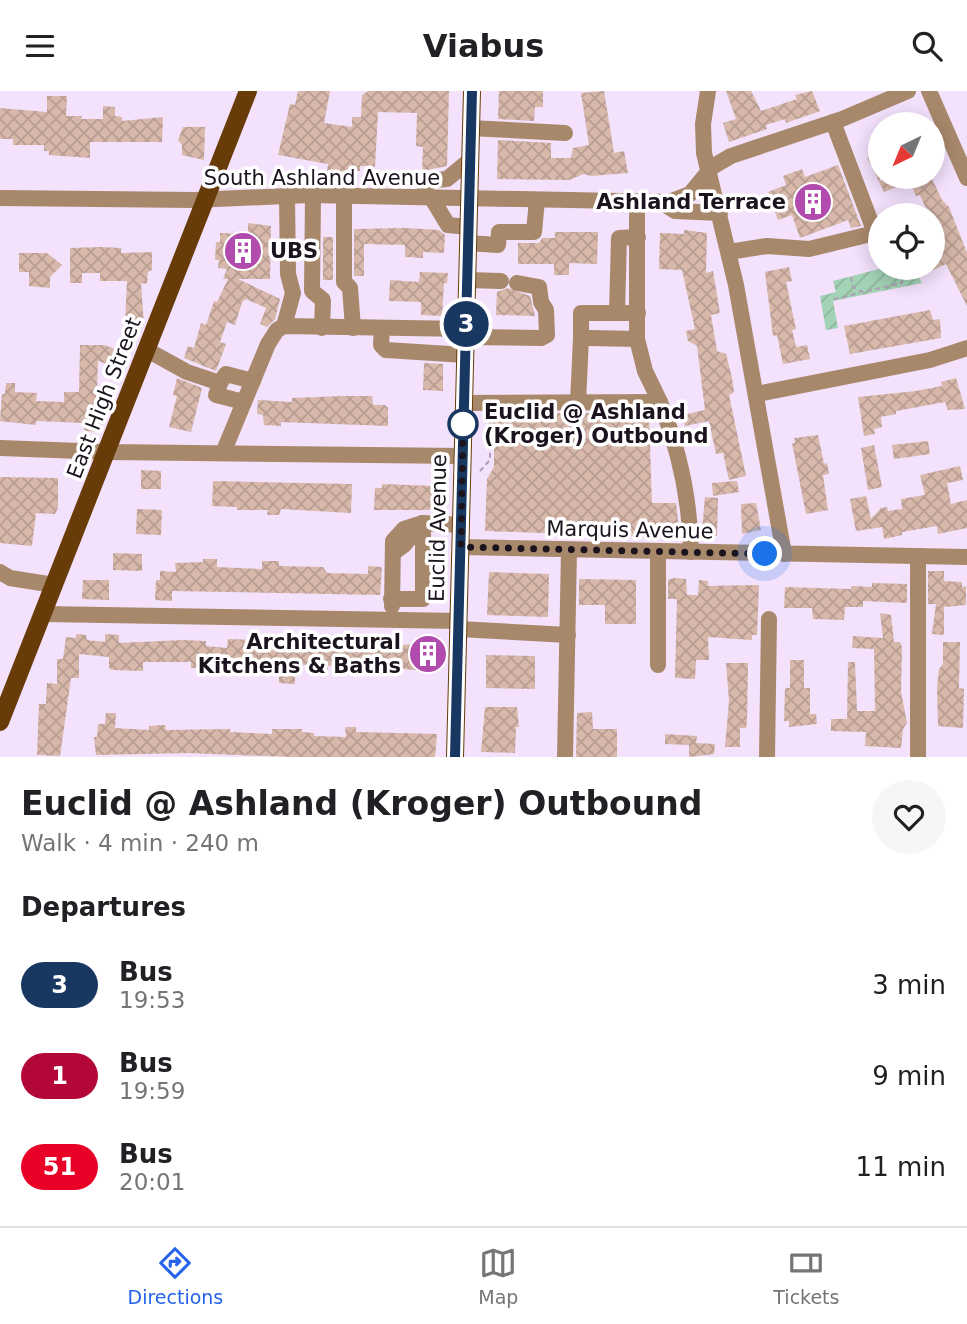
<!DOCTYPE html>
<meta charset="utf-8">
<style>
body{margin:0;font-family:"DejaVu Sans",sans-serif;background:#f6f6f6;color:#202124;height:100vh;display:flex;flex-direction:column;font-size:26px;white-space:nowrap}
*{box-sizing:border-box;margin:0}
p{font-size:23px;color:#757577}
.icon{flex:none;width:38px;height:38px;fill:none;stroke:currentColor;stroke-width:2;stroke-linecap:round;stroke-linejoin:round}
.map{position:relative;height:666px;overflow:hidden}
.details{display:flex;flex-direction:column;background:#fff;flex:1}
.details>*{flex:none}
.badge{padding:0 14px;border-radius:23px;font-size:24px;line-height:46px}
.needle{width:46px;rotate:223deg}
.buttons{position:absolute;left:868px;top:21px;display:grid;gap:14px}
.buttons a{display:grid;place-items:center;width:77px;height:77px;border-radius:50%;background:#fff;box-shadow:0 4px 18px #0003;font-size:35px}
.you{position:absolute;width:35px;height:35px;margin:-18px;border:5px solid #fff;border-radius:50%;background:#1a73e8;box-shadow:0 0 0 10px #1a73e833}
.map>.badge{position:absolute;translate:-50% -50%;box-shadow:0 0 0 4px #fff}
h2{padding:0 21px;font-size:26px;line-height:63px}
.round{display:grid;place-items:center;flex:none;width:74px;height:74px;border-radius:37px;background:#f6f6f6}
.headline{display:flex;align-items:center;justify-content:space-between;height:119px;padding:0 21px}
h1{font-size:33px;font-weight:800;line-height:52px}
ul{padding:0;list-style:none}
li{display:flex;align-items:center;gap:21px;height:91px;padding:0 21px}
li div{flex:1}
li b{display:block;font-size:26px}
li em{font-style:normal}
li .badge{min-width:77px;font-weight:700;text-align:center}
header{display:flex;justify-content:space-between;align-items:center;height:91px;padding:0 21px;background:#fff;font-size:32px;font-weight:800}
.tabs{display:flex;justify-content:space-around;align-items:center;height:98px;border-top:2px solid #e0e0e0;background:#fff;font-size:19px;color:#757577}
.tabs a{display:grid;justify-items:center;gap:4px}
.tabs .selected{color:#2563eb}
.map>svg:first-child{display:block}
.garden{fill:url(#garden-furrows)}
.building{fill:url(#building-cross-hatch)}
.lines{fill:none;stroke-linecap:round;stroke-linejoin:round}
.path{stroke:#ad9eb3;stroke-width:2;stroke-dasharray:5 3.5;stroke-linecap:butt}
.minor{stroke:#a8886b;stroke-width:16}
.major{stroke:#673c08;stroke-width:18}
.line-casing{stroke:#fff;stroke-width:16}
.line{stroke:#183862;stroke-width:10}
.walk{stroke:#1b141e;stroke-width:7;stroke-dasharray:0 12.6}
.stop-dot{fill:#fff;stroke:#183862;stroke-width:3.5}
.labels{text-anchor:middle;dominant-baseline:central;stroke-width:7;stroke-linejoin:round;paint-order:stroke}
.street-label{font-size:21px;fill:#1b141e;stroke:#fff}
.poi-label{font-size:21px;font-weight:bold;fill:#1b141e;stroke:#fff;text-anchor:end}
.stop-label{font-size:21px;font-weight:bold;fill:#1b141e;stroke:#fff;text-anchor:start}
</style>
<header><svg class="icon" aria-label="menu" viewBox="0 0 24 24"><path d="M4 6h16M4 12h16M4 18h16"/></svg>Viabus<svg class="icon" aria-label="search" viewBox="0 0 24 24"><circle cx="10" cy="10" r="6"/><path d="M15 15l6 6"/></svg></header>
<div class="map">
<svg width="967" height="666" viewBox="0 0 967 666">
<defs>
<pattern id="garden-furrows" width="10" height="10" patternUnits="userSpaceOnUse" patternTransform="scale(1.75)"><rect width="10" height="10" fill="#a3d3b5"/><path d="M-1 1l2-2M0 10L10 0M9 11l2-2" fill="none" stroke="#8cb49b"/></pattern>
<pattern id="building-cross-hatch" width="8" height="8" patternUnits="userSpaceOnUse" patternTransform="scale(1.75)"><rect width="8" height="8" fill="#d7b8aa"/><path d="M0 0l8 8M0 8l8-8" fill="none" stroke="#b89d92"/></pattern>
</defs>
<rect width="100%" height="100%" fill="#f4e1fc"/>
<path class="garden" d="M 883,177 L 914,177 L 922,192 L 833,210 L 838,237 L 826,239 L 820,205 L 836,201 L 833,190 Z"/>
<g class="building">
<path d="M 298,0 L 330,0 L 324,32 L 352,36 L 352,26 L 361,26 L 362,4 L 368,0 L 449,0 L 447,75 L 422,80 L 423,56 L 416,55 L 417,22 L 378,21 L 375,76 L 360,75 L 360,80 L 345,80 L 345,83 L 327,81 L 328,73 L 278,64 L 290,13 L 295,14 Z"/>
<path d="M 499,0 L 543,0 L 543,16 L 535,16 L 534,30 L 498,28 Z"/>
<path d="M 604,0 L 614,62 L 624,60 L 628,82 L 591,85 L 584,83 L 569,89 L 497,88 L 498,49 L 551,52 L 551,67 L 571,67 L 573,57 L 589,54 L 581,2 Z"/>
<path d="M 726,0 L 751,0 L 761,20 L 797,8 L 795,4 L 812,0 L 820,20 L 786,32 L 785,28 L 766,34 L 767,38 L 729,51 L 723,32 L 736,28 Z"/>
<path d="M 47,5 L 67,5 L 66,25 L 82,25 L 81,28 L 103,28 L 103,15 L 115,16 L 115,25 L 122,26 L 122,30 L 163,26 L 162,51 L 90,51 L 90,67 L 49,64 L 49,60 L 44,60 L 44,54 L 13,54 L 13,48 L 0,48 L 0,17 L 47,21 Z"/>
<path d="M 183,36 L 205,36 L 204,69 L 182,64 L 182,54 L 178,49 Z"/>
<path d="M 880,61 L 880,90 L 888,86 L 931,86 L 942,109 L 949,116 L 967,162 L 967,215 L 946,173 L 933,179 L 933,169 L 942,164 L 935,149 L 940,147 L 933,124 L 929,124 L 920,104 L 916,105 L 910,91 L 921,86 L 884,101 L 867,66 Z"/>
<path d="M 838,74 L 861,135 L 851,137 L 848,129 L 800,147 L 792,124 L 778,129 L 768,101 L 786,94 L 783,85 L 802,78 L 805,86 Z"/>
<path d="M 248,132 L 271,135 L 270,188 L 238,188 L 280,208 L 275,228 L 267,236 L 260,233 L 266,217 L 246,208 L 242,211 L 235,234 L 227,231 L 220,251 L 226,253 L 216,280 L 184,267 L 188,255 L 194,257 L 201,232 L 206,234 L 214,210 L 217,211 L 228,188 L 223,188 L 227,178 L 218,177 L 219,169 L 215,169 L 216,151 L 220,151 L 220,142 L 248,143 Z"/>
<path d="M 405,137 L 439,139 L 445,144 L 444,162 L 423,161 L 423,167 L 405,166 L 405,154 L 364,153 L 364,185 L 354,185 L 354,138 Z"/>
<path d="M 684,139 L 707,142 L 706,182 L 713,180 L 720,222 L 711,224 L 717,260 L 726,263 L 732,287 L 734,301 L 729,304 L 746,385 L 729,389 L 723,362 L 716,363 L 709,330 L 685,335 L 682,324 L 705,319 L 697,255 L 688,250 L 686,240 L 695,238 L 682,179 L 659,178 L 660,142 L 684,143 Z"/>
<path d="M 555,141 L 598,141 L 597,173 L 569,172 L 569,184 L 554,184 L 554,173 L 518,173 L 518,152 L 539,152 L 542,147 L 555,147 Z"/>
<rect x="323" y="146" width="10" height="43"/>
<path d="M 101,156 L 121,157 L 121,162 L 152,161 L 152,179 L 148,181 L 147,193 L 141,192 L 144,234 L 125,233 L 127,190 L 100,190 L 100,182 L 82,182 L 82,192 L 70,192 L 70,157 Z"/>
<path d="M 19,162 L 47,162 L 62,174 L 50,186 L 50,197 L 29,195 L 29,181 L 19,181 Z"/>
<path d="M 789,176 L 792,190 L 786,191 L 796,238 L 792,239 L 796,256 L 807,254 L 810,268 L 783,273 L 777,244 L 773,245 L 765,181 Z"/>
<path d="M 420,181 L 448,182 L 447,192 L 444,192 L 442,225 L 421,224 L 421,211 L 389,210 L 390,189 L 419,191 Z"/>
<path d="M 508,197 L 530,205 L 535,225 L 496,224 L 497,201 Z"/>
<path d="M 930,219 L 933,229 L 940,228 L 941,247 L 850,263 L 844,235 Z"/>
<path d="M 80,254 L 104,254 L 126,262 L 121,278 L 98,270 L 97,299 L 113,300 L 111,317 L 105,317 L 102,341 L 84,340 L 85,332 L 36,330 L 36,334 L 0,330 L 2,303 L 5,303 L 6,292 L 15,292 L 15,301 L 37,302 L 36,310 L 64,311 L 64,301 L 79,301 Z"/>
<path d="M 424,272 L 443,273 L 443,300 L 423,299 Z"/>
<path d="M 177,287 L 202,297 L 191,341 L 169,336 L 177,305 L 173,304 Z"/>
<path d="M 956,287 L 965,318 L 948,319 L 945,311 L 896,320 L 896,323 L 881,326 L 882,336 L 874,338 L 875,343 L 864,345 L 858,306 L 916,300 L 942,295 L 941,291 Z"/>
<path d="M 344,305 L 372,305 L 373,314 L 385,314 L 388,317 L 388,335 L 281,331 L 281,335 L 264,334 L 263,324 L 257,323 L 258,309 L 292,311 L 292,307 Z"/>
<path d="M 492,322 L 638,322 L 649,325 L 652,412 L 676,412 L 680,447 L 485,440 L 487,388 L 494,376 L 494,333 L 488,333 Z"/>
<path d="M 818,344 L 824,373 L 827,372 L 829,383 L 823,384 L 828,419 L 806,423 L 792,352 L 795,352 L 794,347 Z"/>
<path d="M 928,350 L 930,363 L 894,368 L 892,354 Z"/>
<path d="M 874,354 L 882,396 L 868,399 L 861,357 Z"/>
<path d="M 960,375 L 963,389 L 947,392 L 951,413 L 967,409 L 967,437 L 938,443 L 937,435 L 902,441 L 902,444 L 884,448 L 882,436 L 856,440 L 850,408 L 866,405 L 871,428 L 881,417 L 887,416 L 888,420 L 902,418 L 901,408 L 925,404 L 920,384 Z"/>
<path d="M 141,379 L 161,380 L 161,398 L 141,398 Z"/>
<path d="M 0,386 L 58,387 L 58,417 L 55,423 L 36,422 L 32,455 L 0,452 Z"/>
<path d="M 213,390 L 352,393 L 351,422 L 281,418 L 279,424 L 267,424 L 268,419 L 237,419 L 237,416 L 212,415 Z"/>
<path d="M 737,390 L 739,401 L 713,405 L 712,392 Z"/>
<path d="M 382,393 L 434,395 L 434,419 L 374,419 L 375,397 L 382,397 Z"/>
<path d="M 705,406 L 718,407 L 717,445 L 704,444 L 702,440 Z"/>
<path d="M 756,412 L 761,439 L 742,443 L 741,413 Z"/>
<path d="M 137,418 L 162,419 L 161,444 L 136,443 Z"/>
<path d="M 113,462 L 142,463 L 142,480 L 113,479 Z"/>
<path d="M 203,468 L 217,468 L 217,476 L 262,478 L 262,470 L 279,470 L 279,475 L 323,476 L 327,482 L 368,483 L 368,475 L 382,476 L 380,504 L 172,500 L 172,510 L 155,509 L 156,489 L 160,489 L 160,480 L 176,481 L 175,472 L 203,471 Z"/>
<path d="M 928,480 L 944,480 L 944,490 L 962,491 L 962,496 L 966,495 L 966,514 L 944,516 L 944,544 L 932,543 L 936,513 L 928,513 Z"/>
<path d="M 489,481 L 549,483 L 548,526 L 487,524 Z"/>
<path d="M 674,487 L 686,488 L 687,504 L 698,504 L 699,489 L 708,490 L 708,495 L 759,494 L 757,544 L 752,544 L 752,549 L 708,546 L 709,569 L 696,569 L 695,588 L 675,587 L 677,508 L 668,508 L 668,489 Z"/>
<path d="M 579,488 L 636,489 L 636,533 L 605,533 L 605,514 L 579,514 Z"/>
<path d="M 83,489 L 109,489 L 109,509 L 82,508 Z"/>
<path d="M 872,492 L 907,493 L 907,512 L 863,510 L 863,516 L 845,516 L 844,529 L 813,528 L 812,517 L 784,517 L 785,496 L 851,498 L 851,495 L 872,496 Z"/>
<path d="M 880,522 L 891,524 L 894,551 L 900,551 L 902,556 L 901,601 L 907,632 L 903,638 L 901,657 L 865,655 L 866,641 L 831,640 L 831,628 L 847,628 L 848,571 L 855,571 L 857,620 L 875,620 L 874,558 L 852,557 L 853,545 L 883,547 Z"/>
<path d="M 76,543 L 86,544 L 87,549 L 105,551 L 105,543 L 119,544 L 119,552 L 183,549 L 206,550 L 206,555 L 227,557 L 228,548 L 399,554 L 418,553 L 418,545 L 439,545 L 438,581 L 358,574 L 328,575 L 327,581 L 318,581 L 318,575 L 295,573 L 295,593 L 279,592 L 279,585 L 248,583 L 247,574 L 201,570 L 201,577 L 191,577 L 191,571 L 143,571 L 143,580 L 112,579 L 109,577 L 109,566 L 79,563 L 79,587 L 71,587 L 60,665 L 37,664 L 39,613 L 46,613 L 47,592 L 57,593 L 57,568 L 63,568 L 66,546 L 76,547 Z"/>
<path d="M 943,551 L 960,551 L 959,597 L 964,598 L 963,637 L 938,635 L 937,597 L 939,578 L 943,573 Z"/>
<path d="M 486,564 L 535,565 L 535,598 L 486,597 Z"/>
<path d="M 790,569 L 804,569 L 804,597 L 810,597 L 810,623 L 816,623 L 817,633 L 789,636 L 789,630 L 784,630 L 785,597 L 790,597 Z"/>
<path d="M 726,572 L 748,572 L 747,632 L 746,637 L 740,637 L 740,656 L 725,656 L 729,610 Z"/>
<path d="M 485,616 L 517,616 L 519,636 L 516,636 L 515,662 L 481,661 Z"/>
<path d="M 592,621 L 593,638 L 617,638 L 617,666 L 576,666 L 577,622 Z"/>
<path d="M 106,622 L 116,622 L 115,637 L 149,639 L 149,635 L 165,634 L 166,639 L 230,638 L 230,641 L 272,643 L 272,638 L 302,638 L 302,641 L 314,642 L 314,645 L 346,646 L 345,636 L 356,636 L 356,641 L 437,643 L 435,666 L 291,666 L 188,662 L 96,664 L 94,646 L 97,646 L 98,633 L 105,633 Z"/>
<path d="M 665,643 L 697,645 L 696,652 L 715,653 L 714,663 L 689,666 L 689,654 L 665,653 Z"/>
</g>
<g class="lines">
<g class="path">
<path d="M 851,186 L 853,196 L 863,201 L 902,192 L 903,177"/>
<path d="M 834,208 L 860,202"/>
<path d="M 480,380 L 490,369 L 490,326"/>
</g>
<g class="minor">
<path d="M 708,0 L 703,33 L 704,62 L 736,194 L 784,463"/>
<path d="M 929,0 L 967,87"/>
<path d="M 470,37 L 565,42"/>
<path d="M 313,104 L 312,200 L 323,209 L 322,237"/>
<path d="M 344,105 L 344,191 L 350,197 L 353,237"/>
<path d="M 425,106 L 426,90 L 447,88 L 469,70"/>
<path d="M 431,106 L 448,134 L 468,136"/>
<path d="M 0,107 L 194,109 L 309,104 L 669,111 L 690,103 L 712,76 L 731,65 L 842,28 L 908,0"/>
<path d="M 661,111 L 675,120 L 720,122"/>
<path d="M 637,112 L 637,248"/>
<path d="M 467,152 L 498,154 L 499,141 L 534,141 L 537,109"/>
<path d="M 729,161 L 767,155 L 809,158 L 875,142 L 833,31"/>
<path d="M 467,189 L 501,190"/>
<path d="M 638,222 L 617,222 L 619,147 L 638,146"/>
<path d="M 284,235 L 293,202 L 288,183 L 287,105"/>
<path d="M 382,237 L 381,254 L 386,259 L 465,264"/>
<path d="M 465,246 L 541,247 L 547,244 L 546,219 L 541,211 L 539,196 L 517,192"/>
<path d="M 581,247 L 581,222 L 617,222"/>
<path d="M 147,259 L 187,281 L 220,292 L 216,304 L 244,311"/>
<path d="M 220,292 L 226,283 L 253,290"/>
<path d="M 757,303 L 930,269 L 967,257"/>
<path d="M 463,312 L 660,311 C 679,358 690,411 691,461"/>
<path d="M 578,312 L 581,247 L 589,247 L 637,248 L 645,280 L 660,311"/>
<path d="M 0,357 L 108,361 L 462,365"/>
<path d="M 223,362 L 268,253 L 277,239 L 284,235 L 466,238"/>
<path d="M 461,456 L 967,466"/>
<path d="M 658,461 L 658,574"/>
<path d="M 393,462 L 404,454 L 423,432"/>
<path d="M 918,465 L 918,666"/>
<path d="M 0,481 L 10,487 L 54,494"/>
<path d="M 391,508 L 423,508 L 423,432 L 461,434"/>
<path d="M 392,515 L 393,450 L 404,438 L 423,432"/>
<path d="M 43,523 L 459,530"/>
<path d="M 459,538 L 568,544"/>
<path d="M 565,666 L 569,459"/>
<path d="M 767,666 L 769,528"/>
</g>
<g class="major">
<path d="M 0,631 L 248,0"/>
<path d="M 455,666 L 472,0"/>
</g>
</g>
<g class="lines">
<defs>
<path id="line" d="M 455,666 L 472,0"/>
</defs>
<use href="#line" class="line-casing"/>
<use href="#line" class="line"/>
<path class="walk" d="M 463,333 L 463,330 L 461,456 L 765,463"/>
</g>
<defs>
<symbol id="building-disc" viewBox="-11 -11 22 22"><circle r="9.5" fill="#b24bae" stroke="#fff"/><path d="M-4-6H4V6H1V3H-1V6H-4ZM-2.5-4.3h1.7v1.8h-1.7ZM.8-4.3h1.7v1.8H.8ZM-2.5-1h1.7V.8h-1.7ZM.8-1h1.7V.8H.8Z" fill="#fff"/></symbol>
</defs>
<g fill-rule="evenodd">
<use href="#building-disc" x="791" y="89" width="44" height="44"/>
<use href="#building-disc" x="221" y="138" width="44" height="44"/>
<use href="#building-disc" x="406" y="541" width="44" height="44"/>
</g>
<circle class="stop-dot" cx="463" cy="333" r="14"/>
<g class="labels">
<g class="street-label">
<text x="322" y="87">South Ashland Avenue</text>
<text transform="translate(104 307) rotate(-69)">East High Street</text>
<text transform="translate(438 437) rotate(-89)">Euclid Avenue</text>
<text transform="translate(630 439) rotate(1)">Marquis Avenue</text>
</g>
<g class="poi-label">
<text x="786" y="111">Ashland Terrace</text>
<text x="270" y="160" text-anchor="start">UBS</text>
<text x="401" y="551">Architectural<tspan x="401" dy="24">Kitchens &amp; Baths</tspan></text>
</g>
<g class="stop-label">
<text x="484" y="321">Euclid @ Ashland<tspan x="484" dy="24">(Kroger) Outbound</tspan></text>
</g>
</g>
</svg>
<div class="buttons">
<a><svg class="needle" viewBox="-14 -14 28 28"><path d="M0-13l5 13h-10z" fill="#e53935"/><path d="M0 13l5-13h-10z" fill="#757577"/></svg></a>
<a><svg class="icon" aria-label="locate" viewBox="0 0 24 24"><circle cx="12" cy="12" r="6"/><path d="M12 2v4M12 18v4M2 12h4M18 12h4"/></svg></a>
</div>
<div class="you" style="left:765px;top:463px"></div>
<b class="badge" style="left:466px;top:233px;background:#183862;color:#fff">3</b>
</div>
<section class="details">
<div class="headline"><div><h1>Euclid @ Ashland (Kroger) Outbound</h1><p>Walk · 4 min · 240 m</p></div><a class="round"><svg class="icon" aria-label="heart" viewBox="0 0 24 24"><path d="M12 20l-8-8c-3-5 5-10 8-4 3-6 11-1 8 4z"/></svg></a></div>
<h2>Departures</h2>
<ul>
<li><span class="badge" style="background:#183862;color:#fff">3</span><div><b>Bus</b><p>19:53</p></div><em>3 min</em></li>
<li><span class="badge" style="background:#b30738;color:#fff">1</span><div><b>Bus</b><p>19:59</p></div><em>9 min</em></li>
<li><span class="badge" style="background:#e80027;color:#fff">51</span><div><b>Bus</b><p>20:01</p></div><em>11 min</em></li>
</ul>
</section>
<nav class="tabs">
<a class="selected"><svg class="icon" aria-label="directions" viewBox="0 0 24 24"><path d="M12 3l9 9-9 9-9-9zM9 14v-3h6M13 9l2 2-2 2"/></svg>Directions</a>
<a><svg class="icon" aria-label="map" viewBox="0 0 24 24"><path d="M3 6l6-2 6 2 6-2v14l-6 2-6-2-6 2zM9 4v14M15 6v14"/></svg>Map</a>
<a><svg class="icon" aria-label="tickets" viewBox="0 0 24 24"><path d="M3 7h18v10H3zM15 7v10"/></svg>Tickets</a>
</nav>
